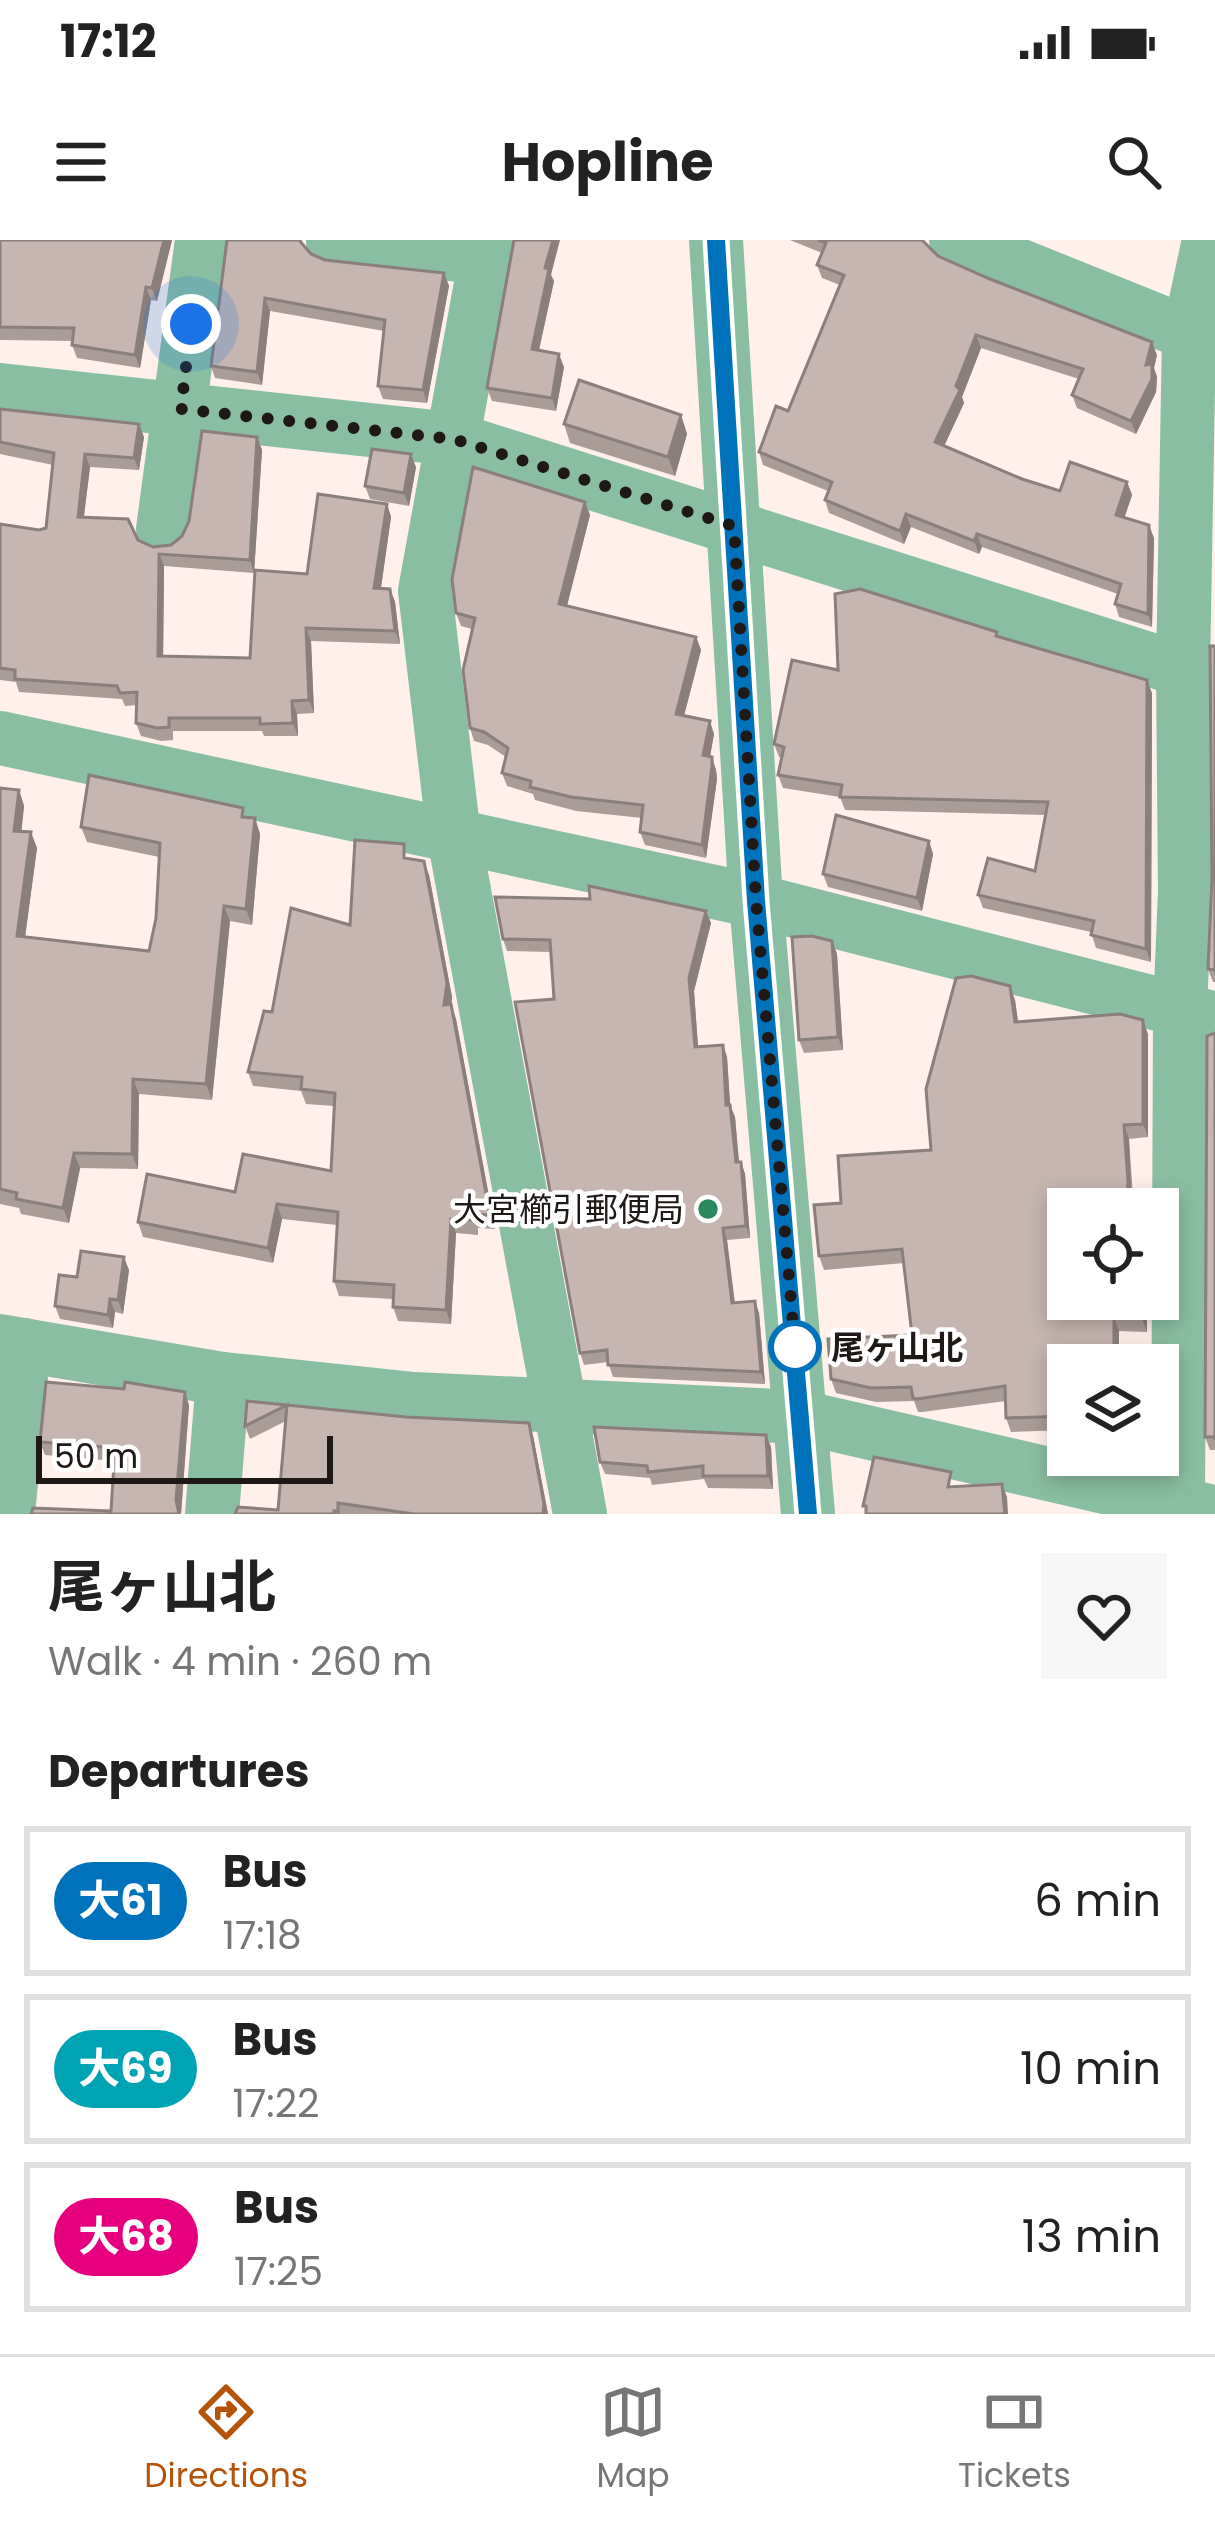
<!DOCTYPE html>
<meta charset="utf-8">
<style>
body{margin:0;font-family:Poppins,"Noto Sans JP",sans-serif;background:#f6f6f6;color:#222;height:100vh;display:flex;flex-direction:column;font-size:45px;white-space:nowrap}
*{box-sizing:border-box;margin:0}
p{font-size:39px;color:#767676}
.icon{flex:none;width:66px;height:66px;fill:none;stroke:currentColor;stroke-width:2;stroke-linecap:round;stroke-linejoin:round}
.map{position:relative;height:1274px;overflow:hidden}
.side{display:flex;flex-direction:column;background:#fff;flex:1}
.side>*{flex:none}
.badge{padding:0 24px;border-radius:39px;font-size:42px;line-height:78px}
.tools{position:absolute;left:1047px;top:948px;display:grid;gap:24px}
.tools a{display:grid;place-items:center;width:132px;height:132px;border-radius:0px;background:#fff;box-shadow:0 6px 18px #0003;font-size:60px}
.scale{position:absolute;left:36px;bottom:30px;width:297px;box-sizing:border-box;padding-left:12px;border:6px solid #1e1816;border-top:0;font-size:33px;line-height:42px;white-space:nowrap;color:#1e1816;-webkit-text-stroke:9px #fff;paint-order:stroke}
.you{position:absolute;width:60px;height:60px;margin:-30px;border:9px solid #fff;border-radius:50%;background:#1a73e8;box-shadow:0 0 0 18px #1a73e833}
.map>.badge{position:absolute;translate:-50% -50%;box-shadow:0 0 0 6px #fff}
h2{padding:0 48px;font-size:45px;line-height:108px}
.round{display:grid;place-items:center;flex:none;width:126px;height:126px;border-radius:0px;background:#f6f6f6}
.summary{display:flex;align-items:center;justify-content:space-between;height:204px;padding:0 48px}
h1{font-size:57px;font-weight:700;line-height:90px}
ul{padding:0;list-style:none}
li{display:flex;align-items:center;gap:36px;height:150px;margin:0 24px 18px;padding:0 24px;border:6px solid #e0e0e0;border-radius:0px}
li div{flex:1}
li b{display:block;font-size:45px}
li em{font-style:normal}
li .badge{min-width:132px;font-weight:700;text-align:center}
.status{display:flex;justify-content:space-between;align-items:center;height:84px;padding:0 60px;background:#fff;direction:ltr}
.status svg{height:33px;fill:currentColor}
header{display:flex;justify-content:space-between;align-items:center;height:156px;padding:0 48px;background:#fff;font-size:54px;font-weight:700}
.menu{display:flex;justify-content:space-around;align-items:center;height:168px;border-top:3px solid #e0e0e0;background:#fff;font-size:33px;color:#767676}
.menu a{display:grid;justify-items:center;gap:6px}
.menu .active{color:#b45309}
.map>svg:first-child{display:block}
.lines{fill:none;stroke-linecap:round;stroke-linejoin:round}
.minor{stroke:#8abea2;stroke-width:54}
.wall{fill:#aa9c97}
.shaded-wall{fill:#8b7f7b}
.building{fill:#c6b5b0;stroke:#8b7f7b;stroke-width:3}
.line-casing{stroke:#fff;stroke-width:27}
.line{stroke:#0072bc;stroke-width:18}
.walk{stroke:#1e1816;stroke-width:12;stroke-dasharray:0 21.6}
.poi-dot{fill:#2c885f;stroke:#fff;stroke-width:4.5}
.stop-dot{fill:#fff;stroke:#0072bc;stroke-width:6}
.labels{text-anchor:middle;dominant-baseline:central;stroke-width:9;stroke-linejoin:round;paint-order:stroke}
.poi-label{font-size:33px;fill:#1e1816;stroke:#fff;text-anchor:end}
.stop-label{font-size:33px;font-weight:bold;fill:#1e1816;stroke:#fff;text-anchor:start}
</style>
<div class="status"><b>17:12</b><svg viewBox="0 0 49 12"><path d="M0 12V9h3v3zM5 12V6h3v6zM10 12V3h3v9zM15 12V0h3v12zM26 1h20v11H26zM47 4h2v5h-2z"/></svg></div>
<header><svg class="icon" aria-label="menu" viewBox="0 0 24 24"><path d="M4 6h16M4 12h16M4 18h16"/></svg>Hopline<svg class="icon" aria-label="search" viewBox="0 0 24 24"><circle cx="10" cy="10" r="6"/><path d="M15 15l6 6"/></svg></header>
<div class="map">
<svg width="1215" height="1274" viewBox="0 0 1215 1274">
<rect width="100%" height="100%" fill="#fff0ec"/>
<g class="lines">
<g class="minor">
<path d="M 489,0 L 425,351 L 454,597 L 580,1274"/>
<path d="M 716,0 L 756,661 L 808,1274"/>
<path d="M 956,0 L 1215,104"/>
<path d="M 333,1 L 486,18"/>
<path d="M 0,150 L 453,199 L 1183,430"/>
<path d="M 163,289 L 202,0"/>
<path d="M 0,498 L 756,661 L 1213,778"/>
<path d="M 0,1101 L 223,1139 L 414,1159 L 801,1177 L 1213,1272"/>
<path d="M 8,1274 L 24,1105"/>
<path d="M 212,1274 L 223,1139"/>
<path d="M 1178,1274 L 1180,771 L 1185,651 L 1183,430 L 1189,94 L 1209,0"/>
</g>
</g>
<g class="wall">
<path d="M 0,0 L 172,0 L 157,61 L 151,60 L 140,128 L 77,118 L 72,105 L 73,101 L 0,100 Z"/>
<path d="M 227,0 L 302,0 L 303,4 L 311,14 L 325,20 L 444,33 L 449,46 L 427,163 L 383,159 L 378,146 L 384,91 L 270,71 L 262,145 L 215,138 L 211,126 Z"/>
<path d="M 790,0 L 922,0 L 938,16 L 1157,115 L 1154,128 L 1157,137 L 1156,152 L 1136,194 L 1077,168 L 1072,155 L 1079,139 L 981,108 L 962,157 L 964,163 L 944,206 L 1022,239 L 1060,251 L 1127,242 L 1132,255 L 1124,278 L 1154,298 L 1152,387 L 1119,377 L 1115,364 L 1118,354 L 982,307 L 979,314 L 911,287 L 904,304 L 829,273 L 825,260 L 828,251 L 763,225 L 759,212 L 788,171 L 840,45 L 822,38 L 817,25 L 822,13 Z"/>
<path d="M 551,35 L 554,41 L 539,111 L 564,127 L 556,171 L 492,161 L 487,148 Z"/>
<path d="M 0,169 L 144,197 L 139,230 L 90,227 L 84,277 L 153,307 L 171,305 L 182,296 L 257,197 L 262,210 L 254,333 L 164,326 L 163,417 L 250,418 L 307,334 L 387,264 L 391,277 L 381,348 L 390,349 L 395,362 L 400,404 L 311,401 L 314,473 L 297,474 L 298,496 L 264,496 L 262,491 L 173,491 L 173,500 L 161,501 L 141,496 L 136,483 L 137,465 L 125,466 L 122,459 L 19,452 L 16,442 L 0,440 L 0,284 L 39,290 L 46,288 L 53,225 L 0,214 Z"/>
<path d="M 681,175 L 687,194 L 675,236 L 570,203 L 564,184 Z"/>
<path d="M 416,227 L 409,266 L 370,259 L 365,246 Z"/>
<path d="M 585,262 L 590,275 L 567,366 L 696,397 L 701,410 L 684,476 L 714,494 L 710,516 L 716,530 L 717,539 L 706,618 L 645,605 L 640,592 L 642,578 L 576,571 L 535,560 L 533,554 L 507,546 L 502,533 L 506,517 L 488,505 L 474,501 L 470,488 L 472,389 L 461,386 L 456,373 Z"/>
<path d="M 998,396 L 1152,453 L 1151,722 L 1096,708 L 1091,692 L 983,668 L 978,655 L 1035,631 L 1046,575 L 845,570 L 840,557 L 783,548 L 778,535 L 782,518 L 779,517 L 774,504 L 838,430 Z"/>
<path d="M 1215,406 L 1215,742 L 1213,742 L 1208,729 L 1212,638 Z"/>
<path d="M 0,548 L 19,550 L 24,566 L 21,591 L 37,608 L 25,697 L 149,711 L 156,678 L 159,617 L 87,602 L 81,587 L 246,577 L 255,578 L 260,594 L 252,685 L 230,681 L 212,860 L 139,854 L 138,929 L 80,928 L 69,983 L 21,974 L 19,968 L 0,964 Z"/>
<path d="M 929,601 L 933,614 L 922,671 L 828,647 L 823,634 Z"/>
<path d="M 409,619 L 429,635 L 452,757 L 451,765 L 456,779 L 495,989 L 478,988 L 478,995 L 456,993 L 451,1084 L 398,1081 L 393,1067 L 393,1059 L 339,1056 L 334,1041 L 337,985 L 282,979 L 273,1023 L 143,997 L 138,982 L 235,952 L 331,931 L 334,866 L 306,864 L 301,851 L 253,846 L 248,832 L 272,772 Z"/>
<path d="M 706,671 L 711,683 L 694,751 L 698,807 L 723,805 L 727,817 L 730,865 L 735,877 L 739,922 L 741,922 L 745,934 L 750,998 L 727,1000 L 735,1063 L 755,1061 L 759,1073 L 765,1144 L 613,1137 L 608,1122 L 584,1125 L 580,1113 L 550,712 L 507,711 L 503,699 Z"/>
<path d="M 832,701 L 837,714 L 843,810 L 804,813 L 799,800 Z"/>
<path d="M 1015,760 L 1018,782 L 1148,794 L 1148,897 L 1129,899 L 1133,956 L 1068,969 L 1147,1059 L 1147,1092 L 1119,1091 L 1068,1125 L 1068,1190 L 1011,1192 L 1006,1178 L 1006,1161 L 922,1172 L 918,1172 L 914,1161 L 876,1162 L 836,1153 L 831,1139 L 912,1095 L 904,1023 L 824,1030 L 819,1016 L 841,963 L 931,910 Z"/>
<path d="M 1215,793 L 1215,1210 L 1210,1210 L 1205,1197 Z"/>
<path d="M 129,1030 L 123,1074 L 115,1072 L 113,1088 L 60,1079 L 55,1066 L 77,1037 Z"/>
<path d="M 247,1161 L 533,1196 L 548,1274 L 235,1274 L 278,1270 L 286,1181 L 250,1199 L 245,1186 Z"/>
<path d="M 189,1165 L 181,1274 L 111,1271 L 114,1221 L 45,1215 L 40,1202 Z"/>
<path d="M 766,1195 L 771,1207 L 773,1249 L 708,1248 L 704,1239 L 652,1245 L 650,1238 L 605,1234 L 600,1222 Z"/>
<path d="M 1108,1215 L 1133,1215 L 1133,1220 Z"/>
</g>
<g class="shaded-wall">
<path d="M 164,0 L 172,0 L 157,61 L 152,48 Z"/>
<path d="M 553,0 L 560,0 L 551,35 L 554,41 L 536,122 L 532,109 L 545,28 Z"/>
<path d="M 444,33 L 449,46 L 427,163 L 423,150 Z"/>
<path d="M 146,47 L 151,60 L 140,128 L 135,115 Z"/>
<path d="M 265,58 L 270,71 L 262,145 L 257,132 Z"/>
<path d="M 976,95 L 981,108 L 962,157 L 964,163 L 940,215 L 935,202 Z"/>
<path d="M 1152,102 L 1157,115 L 1154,128 L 1157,137 L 1156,152 L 1136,194 L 1131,181 Z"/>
<path d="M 559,114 L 564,127 L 556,171 L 552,158 Z"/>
<path d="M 681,175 L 687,194 L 675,236 L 668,217 Z"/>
<path d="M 139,184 L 144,197 L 139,230 L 134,218 Z"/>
<path d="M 257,197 L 262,210 L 254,333 L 250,320 Z"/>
<path d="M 85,214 L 90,227 L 82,290 L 78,277 Z"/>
<path d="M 411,214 L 416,227 L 409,266 L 404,253 Z"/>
<path d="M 1127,242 L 1132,255 L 1121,288 L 1116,275 Z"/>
<path d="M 585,262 L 590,275 L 564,377 L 559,364 Z"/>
<path d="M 387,264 L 391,277 L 379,361 L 374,348 Z"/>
<path d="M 906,274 L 911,287 L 904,304 L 900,291 Z"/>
<path d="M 1149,285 L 1154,298 L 1152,387 L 1148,374 Z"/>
<path d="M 977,294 L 982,307 L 979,314 L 974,301 Z"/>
<path d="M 159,314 L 164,326 L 163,429 L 158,416 Z"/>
<path d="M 390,349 L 395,362 L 400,404 L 395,391 Z"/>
<path d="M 306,388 L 311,401 L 314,473 L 309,460 Z"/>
<path d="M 696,397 L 701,410 L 681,487 L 676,474 Z"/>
<path d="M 1147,440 L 1152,453 L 1151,722 L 1146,709 Z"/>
<path d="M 292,461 L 297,474 L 298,496 L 293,483 Z"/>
<path d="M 710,481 L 714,494 L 708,528 L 703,515 Z"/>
<path d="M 712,517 L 716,530 L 717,539 L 706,618 L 702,605 Z"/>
<path d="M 19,550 L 24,566 L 20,606 L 14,591 Z"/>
<path d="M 255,578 L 260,594 L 252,685 L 246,669 Z"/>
<path d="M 31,592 L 37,608 L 23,712 L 17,696 Z"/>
<path d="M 929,601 L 933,614 L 922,671 L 917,658 Z"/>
<path d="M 424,621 L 429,635 L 452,757 L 451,765 L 456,779 L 495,989 L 490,975 L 444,765 Z"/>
<path d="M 224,666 L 230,681 L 212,860 L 206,844 Z"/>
<path d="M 706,671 L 711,683 L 694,751 L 699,819 L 695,807 L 689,738 Z"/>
<path d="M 832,701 L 837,714 L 843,810 L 838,797 Z"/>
<path d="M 1010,746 L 1015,760 L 1020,796 L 1015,782 Z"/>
<path d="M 1143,780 L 1148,794 L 1148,897 L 1143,884 Z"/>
<path d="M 723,805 L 727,817 L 731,877 L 726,865 Z"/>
<path d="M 133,839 L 139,854 L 138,929 L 132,914 Z"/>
<path d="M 730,865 L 735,877 L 740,934 L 736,922 Z"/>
<path d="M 1124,885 L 1129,899 L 1132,969 L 1126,969 Z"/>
<path d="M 74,913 L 80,928 L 69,983 L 63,968 Z"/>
<path d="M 741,922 L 745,934 L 750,998 L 746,986 Z"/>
<path d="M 277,964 L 282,979 L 273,1023 L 268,1008 Z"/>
<path d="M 451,979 L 456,993 L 451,1084 L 446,1070 Z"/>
<path d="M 723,988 L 727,1000 L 736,1075 L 732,1063 Z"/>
<path d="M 124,1017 L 129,1030 L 123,1074 L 118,1060 Z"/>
<path d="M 110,1059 L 115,1072 L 113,1088 L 108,1075 Z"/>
<path d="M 1142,1059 L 1147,1059 L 1147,1092 L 1142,1078 Z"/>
<path d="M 755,1061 L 759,1073 L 765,1144 L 761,1132 Z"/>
<path d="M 1114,1077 L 1119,1091 L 1119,1125 L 1114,1125 Z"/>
<path d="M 185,1152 L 189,1165 L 181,1274 L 179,1274 L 176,1260 Z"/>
<path d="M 529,1183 L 533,1196 L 548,1274 L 543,1274 Z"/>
<path d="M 766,1195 L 771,1207 L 773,1249 L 768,1236 Z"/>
<path d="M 1002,1244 L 1007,1257 L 1008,1274 L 1005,1274 Z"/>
</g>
<g class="building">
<path d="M 0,0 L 164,0 L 152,48 L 146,47 L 135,115 L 72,105 L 74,88 L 0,87 Z"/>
<path d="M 227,0 L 299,0 L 311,14 L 325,20 L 444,33 L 423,150 L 378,146 L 385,80 L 265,58 L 257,132 L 211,126 Z"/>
<path d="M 514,0 L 553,0 L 545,28 L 549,29 L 532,109 L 559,114 L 552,158 L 487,148 Z"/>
<path d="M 818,0 L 922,0 L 938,16 L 990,39 L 1152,102 L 1146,125 L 1152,124 L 1152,139 L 1131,181 L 1072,155 L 1083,129 L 976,95 L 956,146 L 960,150 L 935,202 L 1022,239 L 1060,251 L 1070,222 L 1127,242 L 1116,275 L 1149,285 L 1148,374 L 1115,364 L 1121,344 L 977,294 L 974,301 L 906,274 L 900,291 L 825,260 L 832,242 L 759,212 L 776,166 L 788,171 L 844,35 L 817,25 L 826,3 Z"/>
<path d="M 579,140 L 681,175 L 668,217 L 564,184 Z"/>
<path d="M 0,169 L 139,184 L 134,218 L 85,214 L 78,277 L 128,279 L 138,300 L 153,307 L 171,305 L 182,296 L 189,281 L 202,191 L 257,197 L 250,320 L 159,314 L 158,416 L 250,418 L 255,330 L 307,334 L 318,254 L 387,264 L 374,348 L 390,349 L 395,391 L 306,388 L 309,460 L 292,461 L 293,483 L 260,484 L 260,478 L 169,478 L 169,487 L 157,488 L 136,483 L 137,452 L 120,453 L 117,446 L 15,439 L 15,430 L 0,428 L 0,284 L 39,290 L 46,288 L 54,213 L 0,202 Z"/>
<path d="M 372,209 L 411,214 L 404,253 L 365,246 Z"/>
<path d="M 473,227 L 585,262 L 559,364 L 696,397 L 676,474 L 710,481 L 703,515 L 712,517 L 712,526 L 702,605 L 640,592 L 643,565 L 571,557 L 530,547 L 531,541 L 502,533 L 508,508 L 484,492 L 470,488 L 463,430 L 475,378 L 456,373 L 452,339 Z"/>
<path d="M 860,349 L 997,392 L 996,396 L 1147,440 L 1146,709 L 1091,695 L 1094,681 L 978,655 L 988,618 L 1035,631 L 1048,562 L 840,557 L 842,545 L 778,535 L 784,507 L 774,504 L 792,420 L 838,430 L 835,354 Z"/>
<path d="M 1210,406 L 1215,406 L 1215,730 L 1208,729 L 1212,638 Z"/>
<path d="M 89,535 L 243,568 L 242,577 L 255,578 L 246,669 L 224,666 L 206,844 L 133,839 L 132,914 L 74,913 L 63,968 L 16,959 L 17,953 L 0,949 L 0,548 L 19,550 L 14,591 L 31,592 L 17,696 L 149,711 L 156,678 L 160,603 L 81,587 Z"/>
<path d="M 836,575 L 929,601 L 917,658 L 823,634 Z"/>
<path d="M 355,600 L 404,604 L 404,618 L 424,621 L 447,743 L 444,765 L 451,764 L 490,975 L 473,974 L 473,980 L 451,979 L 446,1070 L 393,1067 L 394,1045 L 334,1041 L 338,972 L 277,964 L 268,1008 L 138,982 L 147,934 L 235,952 L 243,914 L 331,931 L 335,853 L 301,849 L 302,837 L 248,832 L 264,771 L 272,772 L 291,668 L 350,685 Z"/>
<path d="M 589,646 L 706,671 L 689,738 L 695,807 L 723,805 L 726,865 L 730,865 L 736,922 L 741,922 L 746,986 L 723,988 L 732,1063 L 755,1061 L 761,1132 L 608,1125 L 607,1110 L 580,1113 L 515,762 L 554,759 L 550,700 L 503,699 L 495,657 L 590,659 Z"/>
<path d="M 812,696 L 832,701 L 838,797 L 799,800 L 792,697 Z"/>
<path d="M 971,736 L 1010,746 L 1015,782 L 1120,774 L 1143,780 L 1143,884 L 1124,885 L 1128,942 L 1126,969 L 1068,969 L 1068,1059 L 1142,1059 L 1142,1078 L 1114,1077 L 1114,1125 L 1068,1125 L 1068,1176 L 1006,1178 L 1005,1146 L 917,1159 L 913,1158 L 911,1147 L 871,1148 L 831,1139 L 828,1099 L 912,1095 L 902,1009 L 819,1016 L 814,965 L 841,963 L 838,916 L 931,910 L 926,849 L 956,738 Z"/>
<path d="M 1215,793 L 1215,1200 L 1215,1197 L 1205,1197 L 1207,796 Z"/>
<path d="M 81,1011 L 124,1017 L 118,1060 L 110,1059 L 108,1075 L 55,1066 L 59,1035 L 77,1037 Z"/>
<path d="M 46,1142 L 124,1149 L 125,1142 L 185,1152 L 176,1260 L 179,1274 L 31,1274 L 33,1268 L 111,1271 L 115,1208 L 40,1202 Z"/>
<path d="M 247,1161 L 406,1177 L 529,1183 L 544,1264 L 543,1274 L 414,1274 L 338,1263 L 338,1272 L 334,1271 L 334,1274 L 235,1274 L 238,1267 L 278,1270 L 287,1165 L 245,1186 Z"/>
<path d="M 594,1187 L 766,1195 L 768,1236 L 703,1236 L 703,1226 L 648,1232 L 647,1226 L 600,1222 Z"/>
<path d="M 874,1217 L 951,1232 L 948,1247 L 1002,1244 L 1005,1274 L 866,1274 L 866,1266 L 863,1266 Z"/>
</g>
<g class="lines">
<defs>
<path id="line" d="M 716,0 L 756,661 L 808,1274"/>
</defs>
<use href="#line" class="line-casing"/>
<use href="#line" class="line"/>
<path class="walk" d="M 191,84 L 181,169 L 453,199 L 734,286 L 756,661 L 797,1130 L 795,1107"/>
</g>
<circle class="poi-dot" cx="708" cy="969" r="12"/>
<circle class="stop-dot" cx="795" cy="1107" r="24"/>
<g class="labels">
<g class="poi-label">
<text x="684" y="969">大宮櫛引郵便局</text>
</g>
<g class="stop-label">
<text x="831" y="1107">尾ヶ山北</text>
</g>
</g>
</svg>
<div class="tools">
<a><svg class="icon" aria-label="locate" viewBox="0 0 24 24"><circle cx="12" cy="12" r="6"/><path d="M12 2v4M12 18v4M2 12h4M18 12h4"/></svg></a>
<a><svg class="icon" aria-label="layers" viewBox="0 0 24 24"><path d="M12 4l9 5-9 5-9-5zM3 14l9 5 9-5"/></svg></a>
</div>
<div class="scale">50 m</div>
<div class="you" style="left:191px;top:84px"></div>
</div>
<section class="side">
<div class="summary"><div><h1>尾ヶ山北</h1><p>Walk · 4 min · 260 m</p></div><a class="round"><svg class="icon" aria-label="heart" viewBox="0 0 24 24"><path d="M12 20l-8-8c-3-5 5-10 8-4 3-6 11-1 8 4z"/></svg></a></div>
<h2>Departures</h2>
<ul>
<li><span class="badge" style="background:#0072bc;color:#fff">大61</span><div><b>Bus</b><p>17:18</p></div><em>6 min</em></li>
<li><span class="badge" style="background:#00a3b4;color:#fff">大69</span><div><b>Bus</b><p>17:22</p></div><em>10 min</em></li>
<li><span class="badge" style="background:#e6007e;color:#fff">大68</span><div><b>Bus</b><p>17:25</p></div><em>13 min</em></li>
</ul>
</section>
<nav class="menu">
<a class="active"><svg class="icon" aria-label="directions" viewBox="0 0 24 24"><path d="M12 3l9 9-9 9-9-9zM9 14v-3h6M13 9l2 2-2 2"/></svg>Directions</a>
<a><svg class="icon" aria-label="map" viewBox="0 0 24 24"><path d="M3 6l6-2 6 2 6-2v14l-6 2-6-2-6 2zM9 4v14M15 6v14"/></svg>Map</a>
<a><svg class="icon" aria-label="tickets" viewBox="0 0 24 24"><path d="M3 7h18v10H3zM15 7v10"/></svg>Tickets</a>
</nav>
